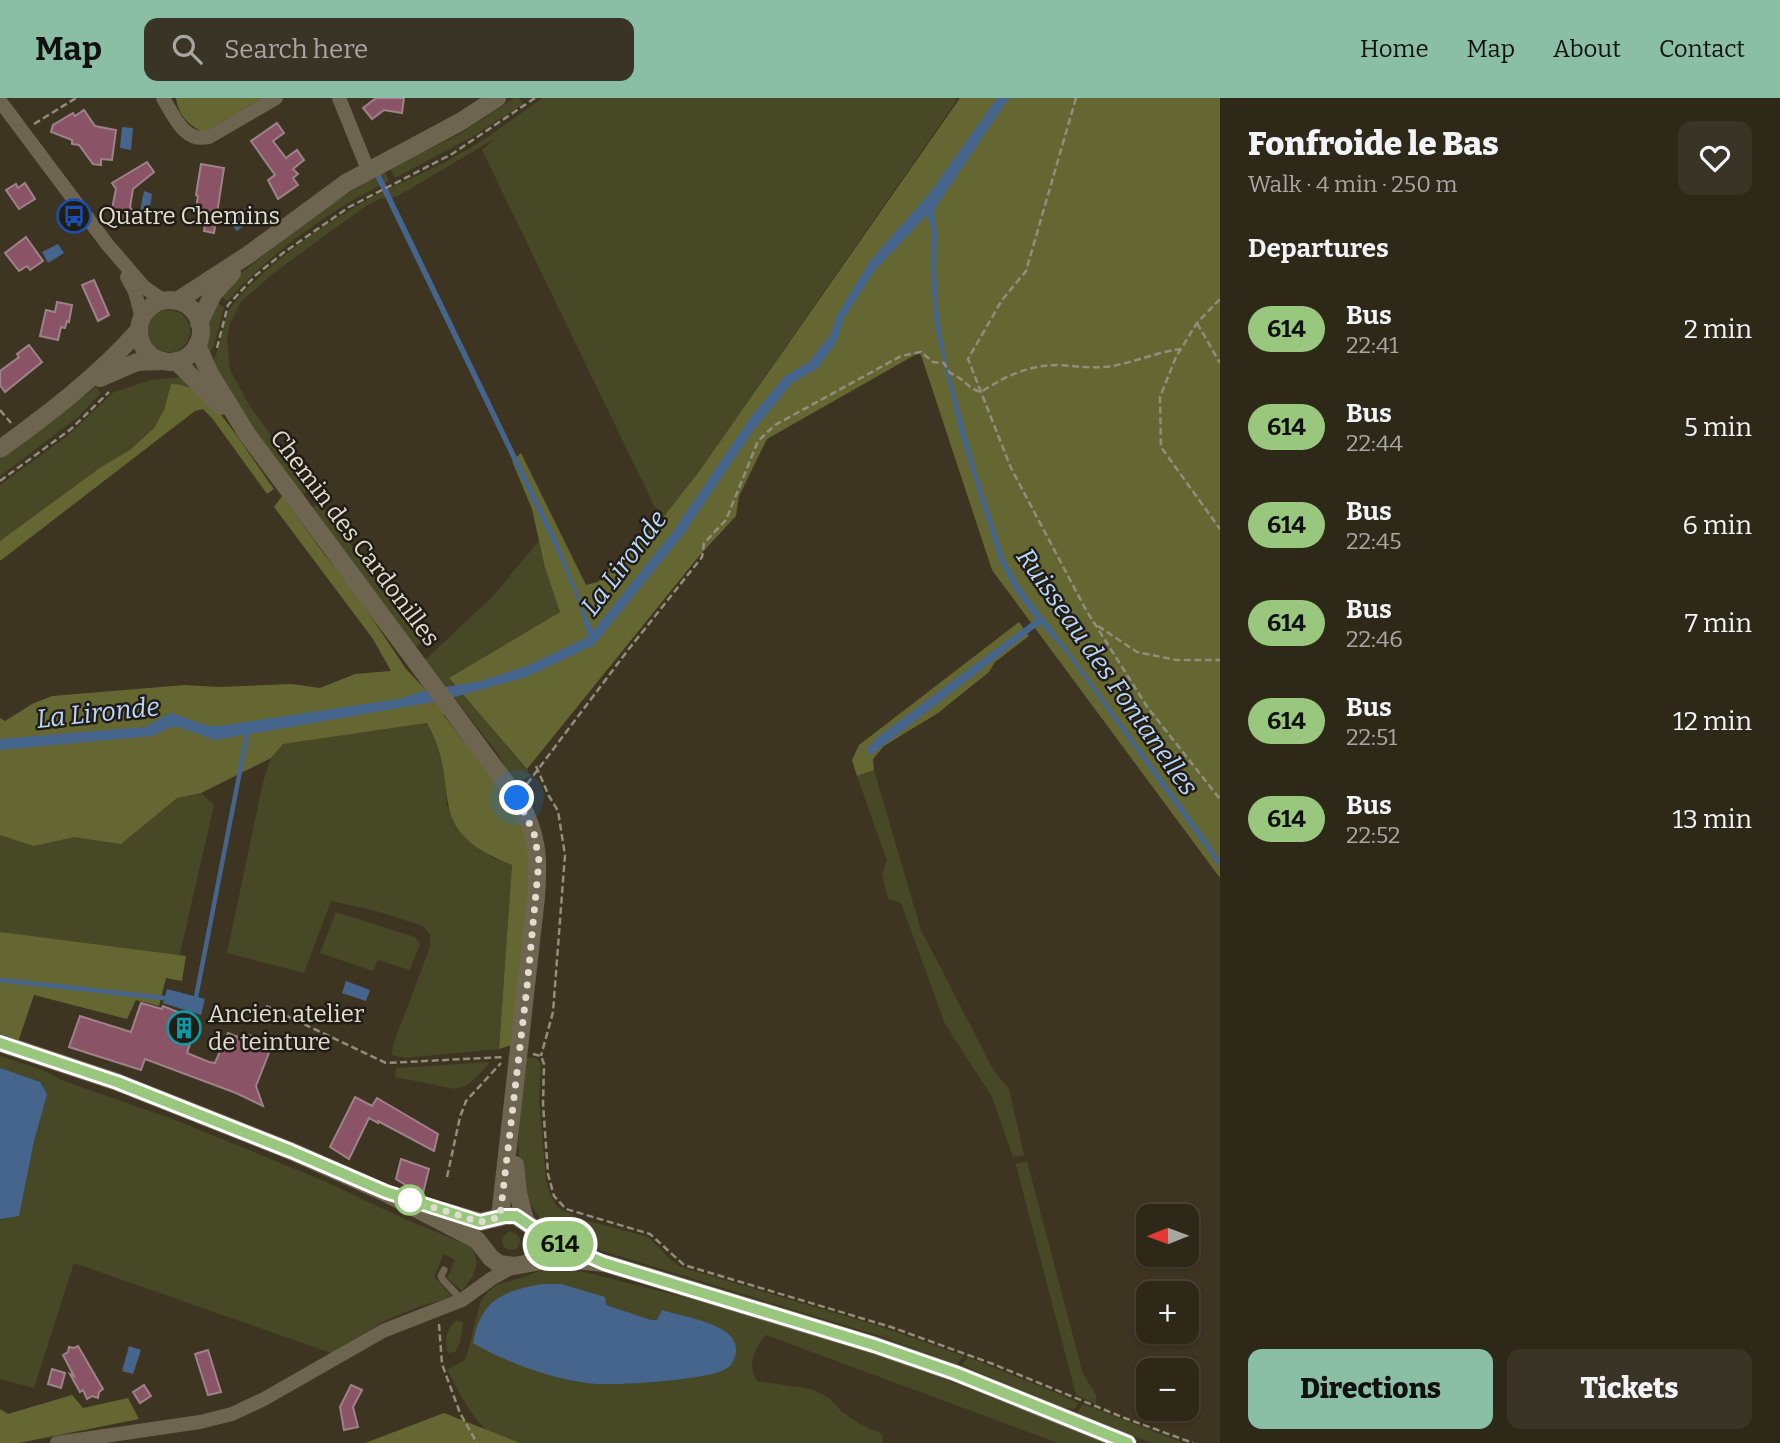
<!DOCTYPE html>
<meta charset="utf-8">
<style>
body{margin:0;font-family:Bitter,serif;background:#3a3426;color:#f1f3f6;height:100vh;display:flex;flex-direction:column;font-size:26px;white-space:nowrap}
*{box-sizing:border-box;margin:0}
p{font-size:23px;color:#a7a6a2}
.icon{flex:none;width:38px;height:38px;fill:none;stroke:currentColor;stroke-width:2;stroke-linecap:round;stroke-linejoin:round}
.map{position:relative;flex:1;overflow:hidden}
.drawer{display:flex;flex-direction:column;background:#2e2819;width:560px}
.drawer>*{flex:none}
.badge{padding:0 14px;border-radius:23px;font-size:24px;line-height:46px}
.needle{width:46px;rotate:269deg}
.fabs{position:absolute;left:1136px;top:1106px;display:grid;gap:14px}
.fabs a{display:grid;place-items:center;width:63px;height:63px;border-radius:14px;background:#2e2819;box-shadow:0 2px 5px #0004,0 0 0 2px #494438;font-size:35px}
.you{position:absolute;width:35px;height:35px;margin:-18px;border:5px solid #fff;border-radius:50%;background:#1a73e8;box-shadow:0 0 0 10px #1a73e833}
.map>.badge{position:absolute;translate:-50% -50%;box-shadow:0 0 0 4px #fff}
h2{padding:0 28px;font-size:26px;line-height:63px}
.round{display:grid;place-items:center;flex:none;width:74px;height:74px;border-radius:14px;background:#3a3426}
.summary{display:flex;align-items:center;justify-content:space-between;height:119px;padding:0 28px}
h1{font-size:33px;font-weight:800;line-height:52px}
.button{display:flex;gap:14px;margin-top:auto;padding:14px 28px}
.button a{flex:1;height:80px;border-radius:14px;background:#8abfa5;color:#111;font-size:28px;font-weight:800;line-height:80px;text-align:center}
.button a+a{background:#3a3426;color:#f1f3f6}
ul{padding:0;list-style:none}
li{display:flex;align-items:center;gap:21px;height:98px;padding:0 28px}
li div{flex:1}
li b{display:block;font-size:26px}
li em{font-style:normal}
li .badge{min-width:77px;font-weight:700;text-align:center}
header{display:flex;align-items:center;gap:42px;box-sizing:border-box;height:98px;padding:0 35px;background:#8abfa5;color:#111}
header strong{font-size:33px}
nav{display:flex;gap:38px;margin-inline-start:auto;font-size:24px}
.search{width:490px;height:63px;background:#3a3426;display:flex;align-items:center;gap:18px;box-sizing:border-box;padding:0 24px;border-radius:14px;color:#a7a6a2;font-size:26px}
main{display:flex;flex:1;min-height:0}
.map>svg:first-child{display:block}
.green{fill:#474826}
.forest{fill:#656732}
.water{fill:#46658d}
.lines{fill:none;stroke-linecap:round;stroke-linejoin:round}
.stream{stroke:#46658d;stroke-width:4.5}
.building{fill:#8a5466;stroke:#9d828a;stroke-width:2}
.path{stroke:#938d7d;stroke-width:2.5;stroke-dasharray:7 3.5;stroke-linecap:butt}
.lane{stroke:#6e6550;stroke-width:7}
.street{stroke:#6e6550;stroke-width:14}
.secondary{stroke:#6e6550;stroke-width:18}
.line-casing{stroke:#fff;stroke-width:16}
.line{stroke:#98c77d;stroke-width:10}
.walk{stroke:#e1dcd0;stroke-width:7;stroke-dasharray:0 12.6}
.stop-dot{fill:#fff;stroke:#98c77d;stroke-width:3.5}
.labels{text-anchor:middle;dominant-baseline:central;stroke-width:5;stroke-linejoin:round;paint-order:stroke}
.poi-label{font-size:24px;fill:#e1dcd0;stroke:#211d14;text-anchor:start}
.street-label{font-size:24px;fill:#e1dcd0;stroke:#211d14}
.water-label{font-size:26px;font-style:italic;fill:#b9d7fe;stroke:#211d14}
</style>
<header>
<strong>Map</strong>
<div class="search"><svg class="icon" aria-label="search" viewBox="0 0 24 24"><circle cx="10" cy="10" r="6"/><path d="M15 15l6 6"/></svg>Search here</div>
<nav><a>Home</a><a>Map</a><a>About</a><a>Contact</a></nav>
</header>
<main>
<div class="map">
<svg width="1220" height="1345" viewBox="0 0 1220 1345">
<rect width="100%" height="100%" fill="#3d3521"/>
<g class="green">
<path d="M 514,0 L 519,0 L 523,6 L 472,39 L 395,80 L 390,70 L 458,37 Z"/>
<path d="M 542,0 L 952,0 L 957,2 L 698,375 L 661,422 L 482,52 L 494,41 L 398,98 L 380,101 L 366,108 L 275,174 L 241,204 L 230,225 L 227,242 L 230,272 L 251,310 L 310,391 L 301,397 L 228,294 L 212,264 C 225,246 220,221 234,205 C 269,163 334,119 382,94 C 406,82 431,72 454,59 C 485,43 514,20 542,0 Z"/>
<path d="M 385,74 L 389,83 C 329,112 272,154 227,203 L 219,197 C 233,180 250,168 268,154 C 305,124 343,96 385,74 Z"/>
<path d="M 214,203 L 224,209 L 214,248 L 206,258 L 205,229 Z"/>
<circle cx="169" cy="233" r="21"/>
<path d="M 185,279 L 206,299 L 171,286 L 164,312 L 154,330 L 130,352 L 101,369 L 0,443 L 0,387 L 66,339 L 114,294 L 151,282 Z"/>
<path d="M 96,289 L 101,295 L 77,320 L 0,378 L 0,362 Z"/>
<path d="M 320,405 L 423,544 L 414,549 L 312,410 Z"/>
<path d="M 539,443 L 545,470 L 560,514 L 449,580 L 527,671 L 530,678 L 514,685 L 498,656 L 425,562 L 493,498 Z"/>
<path d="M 427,625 L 438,645 L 445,677 L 447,708 L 491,759 L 512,767 L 499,951 L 405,960 L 392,957 L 393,947 L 430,849 L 430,836 L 423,828 L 376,813 L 331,803 L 304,875 L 227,855 L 263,684 L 271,660 L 283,646 Z"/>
<path d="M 874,672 L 921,832 L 994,973 L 1009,991 L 1024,1057 L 1013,1059 L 992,999 L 945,926 L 901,805 L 888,801 L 882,776 L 887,763 L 857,678 Z"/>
<path d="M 201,695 L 214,707 L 175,877 L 0,852 L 0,719 L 47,724 Z"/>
<path d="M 336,814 L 415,839 L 420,846 L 410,872 L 378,862 L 373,873 L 320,855 Z"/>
<path d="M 0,958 L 43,972 L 64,983 L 178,1023 L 322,1082 L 407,1122 L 468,1147 L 473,1152 L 477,1165 L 473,1178 L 462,1193 L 447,1180 L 455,1162 L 444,1156 L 434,1179 L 453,1199 L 421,1208 L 386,1222 L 331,1255 L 74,1165 L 34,1290 L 0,1281 Z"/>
<path d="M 528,959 L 536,960 L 541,966 L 539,1002 L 546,1082 L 549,1093 L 557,1109 L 578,1120 L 648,1139 L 671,1162 L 681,1169 L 879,1228 L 964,1258 L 957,1266 L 886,1240 L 596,1151 C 582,1145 563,1141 552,1132 C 503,1093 521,1017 525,964 Z"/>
<path d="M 490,964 C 480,975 470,989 455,991 L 395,979 L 396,970 Z"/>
<path d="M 1027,1063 L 1083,1276 L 1096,1297 L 1096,1306 L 1076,1297 L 1017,1071 L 1016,1066 Z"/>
<circle cx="511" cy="1143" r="9"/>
<path d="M 560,1168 C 653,1191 745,1214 836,1243 C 927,1273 1016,1309 1104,1345 L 1058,1345 L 766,1237 C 754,1251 747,1266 757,1283 L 811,1291 L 828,1299 L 841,1313 L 858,1325 L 882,1336 L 883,1345 L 505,1345 C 476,1331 462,1299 447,1272 L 463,1263 L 467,1257 L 481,1202 C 497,1181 507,1186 526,1178 C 538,1173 548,1170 560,1168 Z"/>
<path d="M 457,1222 L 463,1225 L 460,1245 L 455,1254 L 448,1255 C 444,1243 446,1229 457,1222 Z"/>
<path d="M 968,1259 L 1066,1299 L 1079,1305 L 1074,1311 L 1065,1310 L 962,1267 Z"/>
<path d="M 1083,1306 L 1184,1345 L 1151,1345 L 1077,1315 Z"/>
</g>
<g class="forest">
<path d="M 176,0 L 262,0 L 204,34 C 189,29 178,16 176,0 Z"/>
<path d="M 960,0 L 1220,0 L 1220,780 L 992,472 L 920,254 L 767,341 L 739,398 L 736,418 L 699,458 L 527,671 L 449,580 L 560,514 L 545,470 L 532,411 L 512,363 L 521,355 L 586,487 L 598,484 L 610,469 L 661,422 L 698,375 Z"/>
<path d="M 171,286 C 180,286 190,289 198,294 C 221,309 256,367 274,391 L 267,396 L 212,320 L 203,311 L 195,313 L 0,463 L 0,443 L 101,369 L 130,352 L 154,330 L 164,312 Z"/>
<path d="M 282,398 L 324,456 L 354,493 L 406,571 L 441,608 L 444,618 L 520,715 L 532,741 L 518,945 L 499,951 L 512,767 C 418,730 465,692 427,625 L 283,646 L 271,660 L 201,695 L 177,700 L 121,746 L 74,739 L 34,748 L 0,737 L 0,620 L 5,623 L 32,606 L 52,598 L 185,587 L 218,589 L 292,586 L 320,590 L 355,576 L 391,573 L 373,541 L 274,409 Z"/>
<path d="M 1019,524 L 1029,538 L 995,564 L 989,574 L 938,615 L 884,648 L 873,661 L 874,672 L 857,678 L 852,662 L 859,647 Z"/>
<path d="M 0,834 L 186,858 L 182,883 L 166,880 L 159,908 L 136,902 L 127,921 L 34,897 L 18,944 L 0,938 Z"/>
<path d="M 72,1297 L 83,1310 L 128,1300 L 139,1321 L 19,1345 L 0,1345 L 0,1311 L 8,1316 Z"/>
<path d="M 444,1315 L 520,1345 L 365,1345 Z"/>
</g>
<g class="water">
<path d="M 997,0 L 1009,0 L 934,112 L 937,134 L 936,172 L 939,221 L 946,262 L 977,376 L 1005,462 L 1022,492 L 1069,553 L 1204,738 L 1220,763 L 1220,770 L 1084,580 L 1066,555 L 1040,526 L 871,657 L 866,652 L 879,638 L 1036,521 L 1015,493 L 999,462 L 960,336 L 935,228 L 931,182 L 931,130 L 927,117 L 875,172 L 844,220 L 837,243 L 818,270 L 792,285 L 753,333 L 683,437 L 594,547 L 526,579 L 444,602 L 215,642 L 178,629 L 171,629 L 152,638 L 0,652 L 0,641 L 145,629 L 170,615 C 189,619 200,629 219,628 L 399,601 L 423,593 L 480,583 L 527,568 L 588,539 L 579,506 L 559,458 L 375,78 L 380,75 L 556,440 L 593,533 L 674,432 L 750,320 L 785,278 L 809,264 L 831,236 L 837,217 L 870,163 L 929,96 Z"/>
<path d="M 122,29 L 133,30 L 131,52 L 120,50 Z"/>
<path d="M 144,93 L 152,96 L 149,115 L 140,113 Z"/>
<path d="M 249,108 L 256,118 L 237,133 L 229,123 Z"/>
<path d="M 58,146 L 64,155 L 48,165 L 42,154 Z"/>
<path d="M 346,883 L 370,892 L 366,903 L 342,895 Z"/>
<path d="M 167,891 L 205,901 L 201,917 L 163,905 Z"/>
<path d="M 0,970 L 40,984 L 47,996 L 34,1043 L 19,1118 L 0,1121 Z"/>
<path d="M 541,1186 L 561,1186 L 605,1199 L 606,1207 L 651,1222 L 657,1222 L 662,1212 C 681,1218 707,1222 723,1232 C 731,1237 737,1244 736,1254 C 735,1261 732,1267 726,1271 C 707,1282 623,1287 599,1286 C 559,1284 507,1265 473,1245 C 481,1202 501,1194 541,1186 Z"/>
<path d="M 129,1248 L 141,1252 L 133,1276 L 122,1273 Z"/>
</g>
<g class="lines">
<g class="stream">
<path d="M 0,882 L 164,900"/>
<path d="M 196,899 L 248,632"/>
</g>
</g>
<g class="building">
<path d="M 376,0 L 404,0 L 402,15 L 384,12 L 372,21 L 363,10 Z"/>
<path d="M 84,12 L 95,28 L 116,32 L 112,62 L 101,61 L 101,67 L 93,66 L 79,47 L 72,46 L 72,42 L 51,34 L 53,27 L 73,15 L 75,18 Z"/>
<path d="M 277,25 L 284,35 L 273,43 L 286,60 L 297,52 L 304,62 L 293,71 L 298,76 L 293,80 L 298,87 L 278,101 L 268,82 L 275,77 L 251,43 Z"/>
<path d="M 147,64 L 154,74 L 133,91 L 130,109 L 135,116 L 122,125 L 112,111 L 116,91 L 112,85 Z"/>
<path d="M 201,66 L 224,70 L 214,135 L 204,133 L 207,113 L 196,110 L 198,98 L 196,97 Z"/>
<path d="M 25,85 L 35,101 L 19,111 L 6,92 L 16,86 L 18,90 Z"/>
<path d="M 26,139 L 43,163 L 30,172 L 27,168 L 19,173 L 5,155 Z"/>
<path d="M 94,182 L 109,217 L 98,223 L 82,187 Z"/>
<path d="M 57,204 L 72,207 L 69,224 L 67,223 L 65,230 L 61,229 L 58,242 L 40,238 L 46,212 L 55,214 Z"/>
<path d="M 29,247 L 42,264 L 5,294 L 0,287 L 0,273 L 19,259 L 17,256 Z"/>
<path d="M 141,905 L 162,911 L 163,908 L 198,922 L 187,955 L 209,964 L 215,965 L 228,935 L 246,942 L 249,937 L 263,942 L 260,948 L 270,952 L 256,988 L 263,1008 L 236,995 L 145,961 L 141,972 L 69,949 L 80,918 L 131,934 Z"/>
<path d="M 355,999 L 372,1008 L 377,1000 L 438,1036 L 434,1053 L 378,1023 L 378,1025 L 369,1020 L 349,1061 L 330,1049 Z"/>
<path d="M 401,1061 L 429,1071 L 423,1095 L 406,1091 L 407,1088 L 396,1081 Z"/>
<path d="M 78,1248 L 103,1291 L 99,1294 L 98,1300 L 92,1298 L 87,1301 L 83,1292 L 80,1294 L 70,1276 L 74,1278 L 63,1257 L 68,1254 L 69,1249 L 74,1250 Z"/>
<path d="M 208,1252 L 221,1294 L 208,1297 L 195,1256 Z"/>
<path d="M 52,1271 L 65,1275 L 61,1290 L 48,1286 Z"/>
<path d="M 144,1287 L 151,1298 L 140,1305 L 133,1294 Z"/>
<path d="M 351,1287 L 362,1292 L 353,1309 L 358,1329 L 344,1332 L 340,1309 Z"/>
</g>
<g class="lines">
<g class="path">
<path d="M 1076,0 L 1026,173 L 1002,202 L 968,261 L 1011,370 L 1086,512 L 1148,610 L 1220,701"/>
<path d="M 34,26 L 76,0"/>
<path d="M 1220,201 L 1197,225 L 1176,259 L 1160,299 L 1161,349 L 1220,431"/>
<path d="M 1197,225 L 1220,265"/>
<path d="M 217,250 L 228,207 L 256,177 L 283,155 L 349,109 L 452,56 L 535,0"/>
<path d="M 0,312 L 11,325"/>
<path d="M 0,383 L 71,331 L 109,294"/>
<path d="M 1098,528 L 1137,554 L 1176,562 L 1220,562"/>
<path d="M 536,668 L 549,698 L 558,713 L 565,757 L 553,914 L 541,958"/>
<path d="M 527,686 L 628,552 L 702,459 L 704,445 L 726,422 L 758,343 L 775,327 L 901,258 L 921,254 L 933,264 L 944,265 L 950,275 C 964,280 968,291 981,294 C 1004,279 1028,267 1057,267 C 1076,268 1093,271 1112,268 C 1135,264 1157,254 1181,251"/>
<path d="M 266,908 L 386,965 L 504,959"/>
<path d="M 533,956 L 541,958 L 544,966 L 543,1006 L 548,1076 L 554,1098 L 566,1111 L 650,1136 L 684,1167 L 891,1229 L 993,1266 L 1122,1319 L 1193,1345"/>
<path d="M 447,1079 L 460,1019 L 466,1003 L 501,965"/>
<path d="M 439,1226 L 442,1266 L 460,1315 L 477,1345"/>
</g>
<path class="lane" d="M 444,1172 L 441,1178 L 443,1182 L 462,1202"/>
<g class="street">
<path d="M 163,0 C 174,18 184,45 209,39 L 276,0"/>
<path d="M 339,0 L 368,72"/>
<path d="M 0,3 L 107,146 L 144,189 L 164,203"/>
<path d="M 127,179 L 135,194 L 142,220"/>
<path d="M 57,1345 L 200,1324 L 232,1316 L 264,1301 L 383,1233 L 462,1202 L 491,1181 L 514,1168"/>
</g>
<g class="secondary">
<circle cx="170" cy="233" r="31"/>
<path d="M 177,203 L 248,157 L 346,85 L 460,24 L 497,0"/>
<path d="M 199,225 L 213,196 L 232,175"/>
<path d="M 197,247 L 210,276 L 247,336 L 517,700 C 538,735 539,759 536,799 L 500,1119"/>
<path d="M 176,263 L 221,308"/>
<path d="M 100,280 L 137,264 L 162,263"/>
<path d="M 0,351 C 50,315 98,278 139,232"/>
<path d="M 0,945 L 117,984 L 291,1053 L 386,1095 L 477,1142 L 491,1160 L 499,1166 L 514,1168 L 556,1160 L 604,1165 L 874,1247 L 955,1275 L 1128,1345"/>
<path d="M 515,1067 L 518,1095 L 525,1122"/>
<path d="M 443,1113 L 480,1124 L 505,1118 L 516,1118 L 551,1142 L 587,1157"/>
</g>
</g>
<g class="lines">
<defs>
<path id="line" d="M 0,945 L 117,984 L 291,1053 L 386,1094 L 480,1124 L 505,1118 L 516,1118 L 551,1142 L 604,1165 L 874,1247 L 955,1275 L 1128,1345"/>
</defs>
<use href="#line" class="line-casing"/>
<use href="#line" class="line"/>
<path class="walk" d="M 410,1102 L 480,1124 L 500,1119 L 527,889 L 539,763 L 534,735 L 517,700"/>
</g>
<defs>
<symbol id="bus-ring" viewBox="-11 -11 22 22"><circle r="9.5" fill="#211d14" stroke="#1a4fb4" stroke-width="1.5"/><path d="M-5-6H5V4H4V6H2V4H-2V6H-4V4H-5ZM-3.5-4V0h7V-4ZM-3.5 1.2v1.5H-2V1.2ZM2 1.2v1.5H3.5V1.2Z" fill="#1a4fb4"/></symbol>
<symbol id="building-ring" viewBox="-11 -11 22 22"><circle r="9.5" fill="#211d14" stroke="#0f9aa8" stroke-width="1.5"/><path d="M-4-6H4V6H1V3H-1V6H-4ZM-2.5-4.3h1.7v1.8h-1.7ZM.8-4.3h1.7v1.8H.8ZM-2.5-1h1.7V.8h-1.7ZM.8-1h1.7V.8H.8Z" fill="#0f9aa8"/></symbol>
</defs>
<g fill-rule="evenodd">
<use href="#bus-ring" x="55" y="99" width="38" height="38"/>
<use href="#building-ring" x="165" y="911" width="38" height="38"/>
</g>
<circle class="stop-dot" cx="410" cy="1102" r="14"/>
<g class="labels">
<g class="poi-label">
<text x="98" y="118">Quatre Chemins</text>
<text x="208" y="916">Ancien atelier<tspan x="208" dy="28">de teinture</tspan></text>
</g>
<g class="street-label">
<text transform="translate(355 440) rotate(53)">Chemin des Cardonilles</text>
</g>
<g class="water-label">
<text transform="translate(624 465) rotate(-53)">La Lironde</text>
<text transform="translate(1107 574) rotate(55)">Ruisseau des Fontanelles</text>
<text transform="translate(98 615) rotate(-6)">La Lironde</text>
</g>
</g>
</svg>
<div class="fabs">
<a><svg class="needle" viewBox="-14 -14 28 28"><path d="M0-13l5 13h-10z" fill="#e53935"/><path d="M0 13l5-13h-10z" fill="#a7a6a2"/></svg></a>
<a>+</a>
<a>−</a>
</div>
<div class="you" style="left:517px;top:700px"></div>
<b class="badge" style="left:560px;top:1146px;background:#98c77d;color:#111">614</b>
</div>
<section class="drawer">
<div class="summary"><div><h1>Fonfroide le Bas</h1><p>Walk · 4 min · 250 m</p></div><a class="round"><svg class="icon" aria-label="heart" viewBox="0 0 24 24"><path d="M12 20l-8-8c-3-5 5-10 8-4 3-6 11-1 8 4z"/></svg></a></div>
<h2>Departures</h2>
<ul>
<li><span class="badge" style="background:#98c77d;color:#111">614</span><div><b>Bus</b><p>22:41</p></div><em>2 min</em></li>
<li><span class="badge" style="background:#98c77d;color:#111">614</span><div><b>Bus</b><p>22:44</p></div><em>5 min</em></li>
<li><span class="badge" style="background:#98c77d;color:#111">614</span><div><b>Bus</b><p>22:45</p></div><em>6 min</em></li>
<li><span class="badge" style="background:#98c77d;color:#111">614</span><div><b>Bus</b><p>22:46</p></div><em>7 min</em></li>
<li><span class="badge" style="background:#98c77d;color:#111">614</span><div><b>Bus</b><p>22:51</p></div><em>12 min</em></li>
<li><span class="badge" style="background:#98c77d;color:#111">614</span><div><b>Bus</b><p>22:52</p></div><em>13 min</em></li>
</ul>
<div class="button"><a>Directions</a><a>Tickets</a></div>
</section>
</main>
